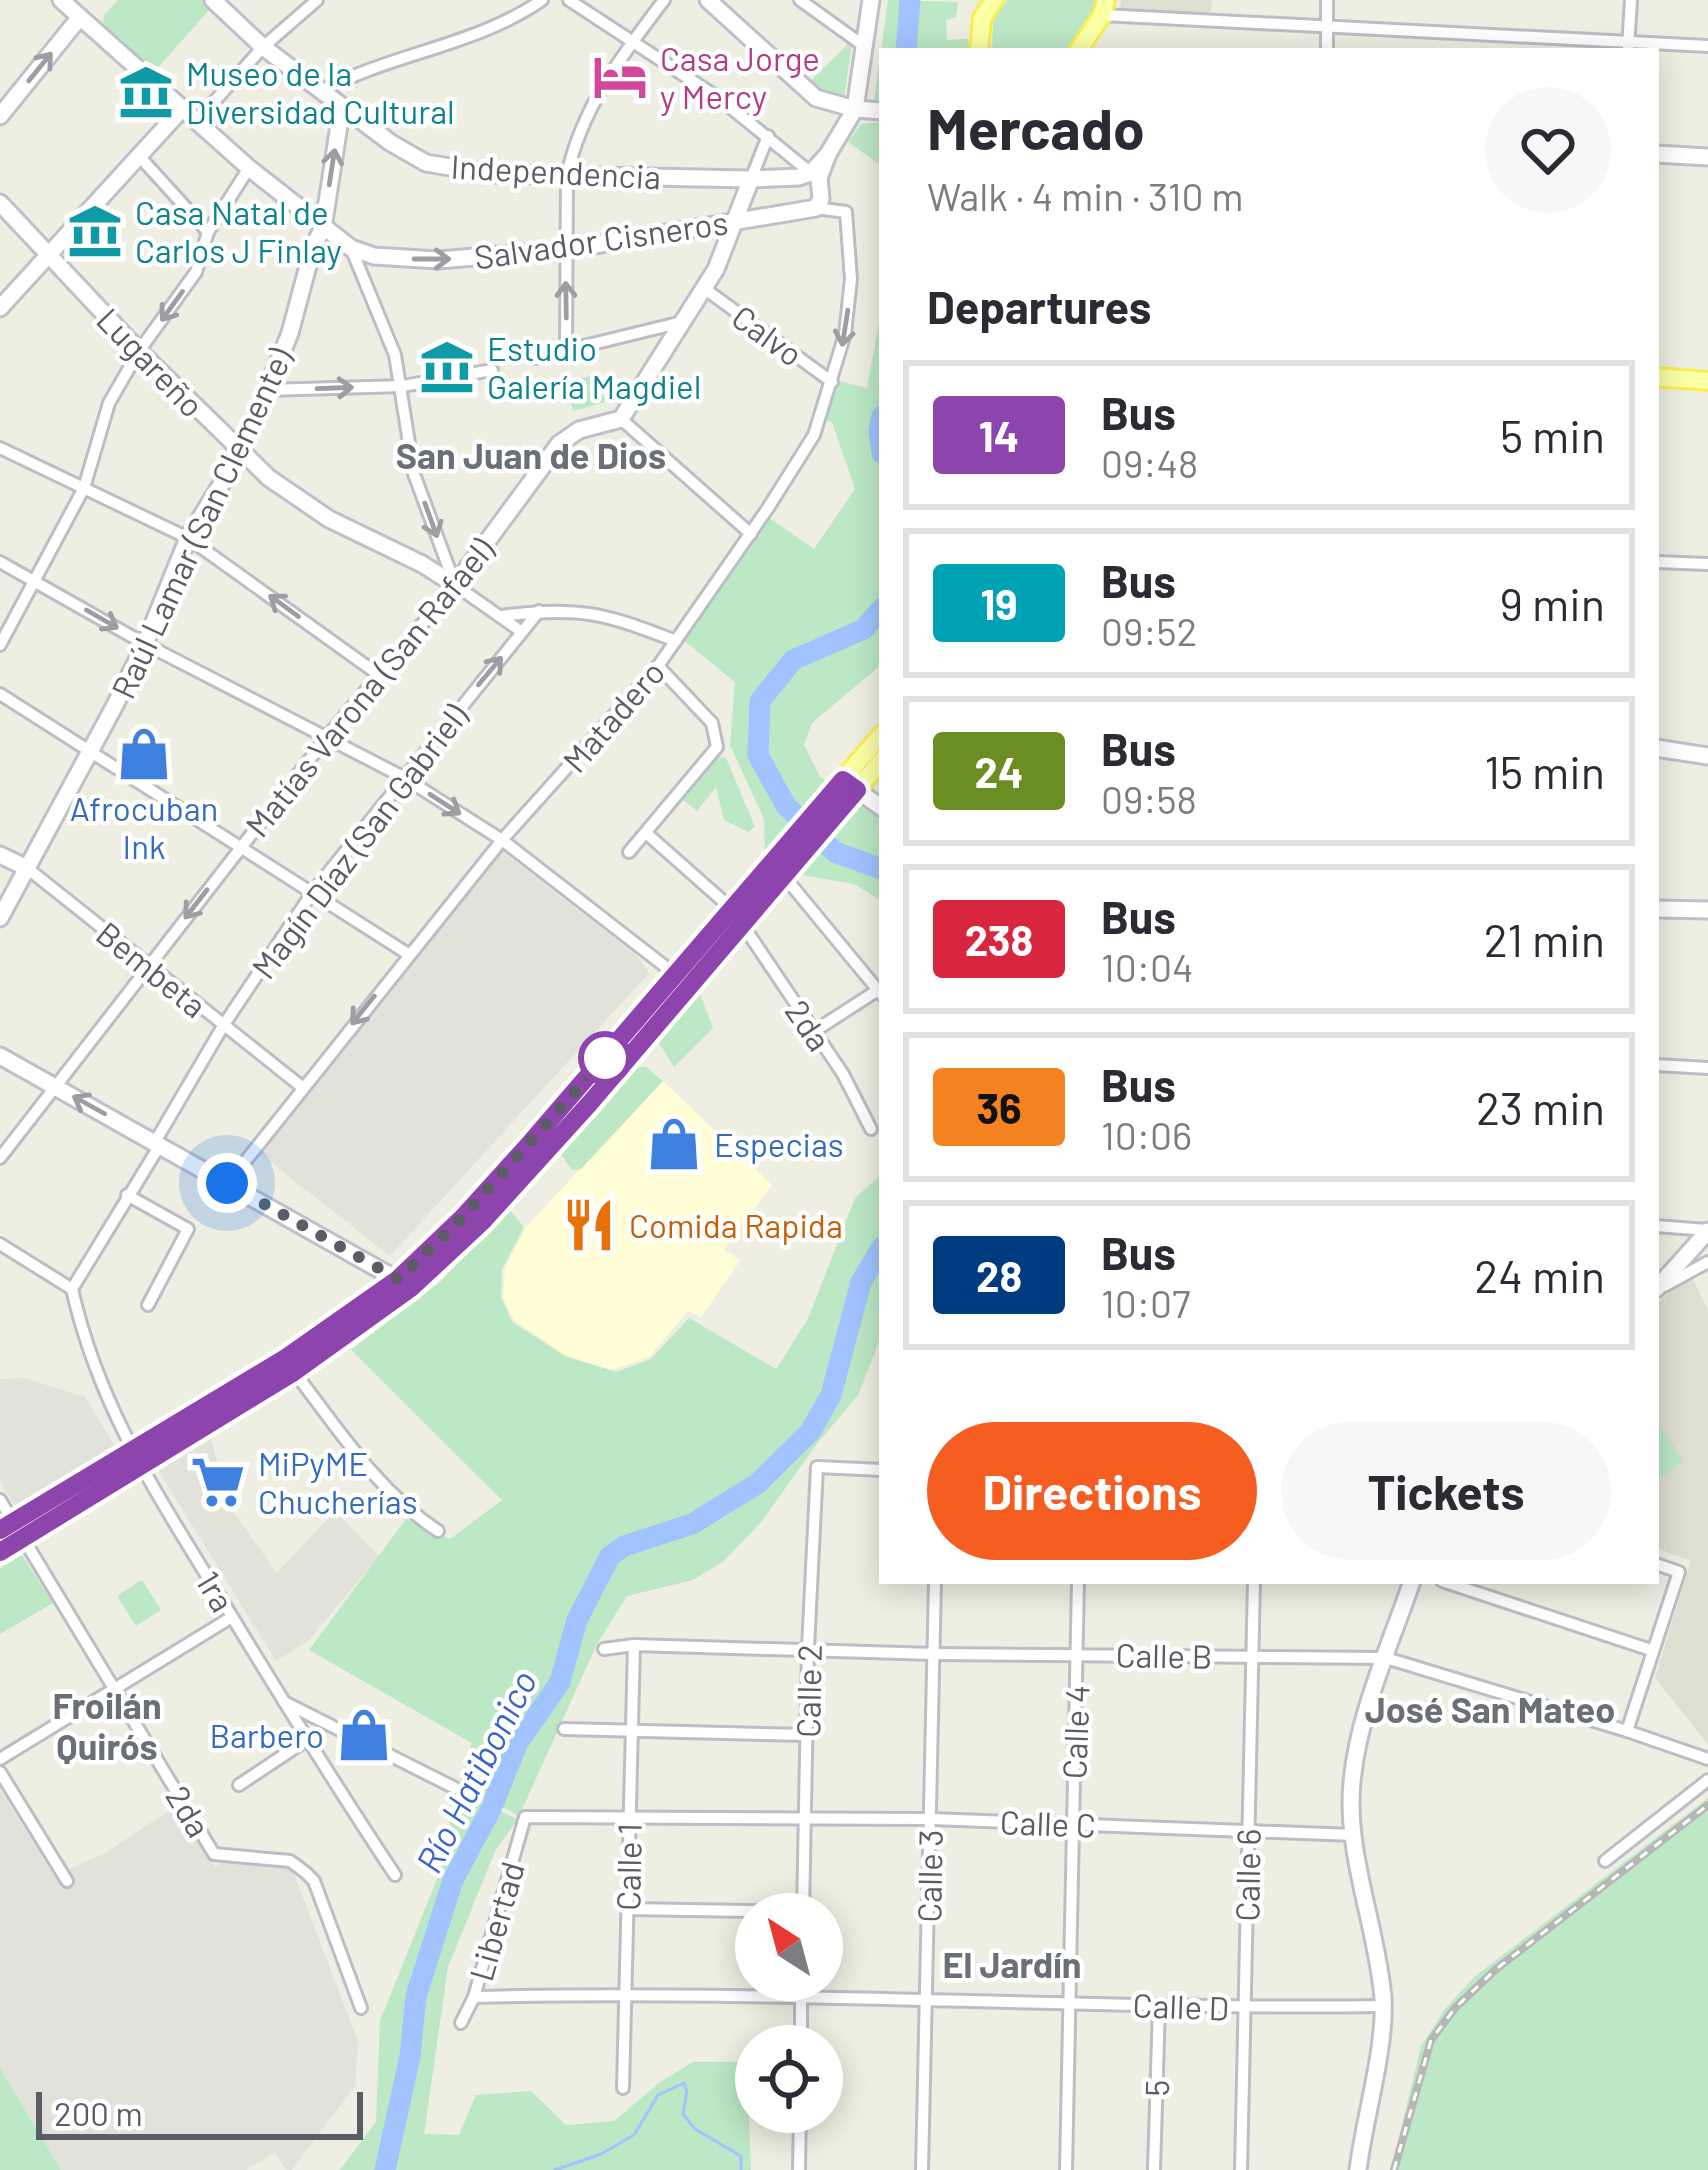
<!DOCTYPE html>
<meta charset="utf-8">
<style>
body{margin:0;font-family:Barlow,sans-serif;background:#f7f7f7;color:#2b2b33;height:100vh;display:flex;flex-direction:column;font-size:45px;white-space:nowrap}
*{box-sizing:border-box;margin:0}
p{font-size:39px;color:#7c7c81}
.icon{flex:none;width:66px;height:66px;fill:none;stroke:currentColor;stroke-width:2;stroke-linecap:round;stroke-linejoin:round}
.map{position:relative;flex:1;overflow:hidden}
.drawer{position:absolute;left:879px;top:48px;width:780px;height:1536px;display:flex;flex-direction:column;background:#fff;border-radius:0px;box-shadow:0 6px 30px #0003}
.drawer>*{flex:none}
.badge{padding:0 24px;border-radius:9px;font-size:42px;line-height:78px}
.needle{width:78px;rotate:324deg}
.tools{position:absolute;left:735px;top:1893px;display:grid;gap:24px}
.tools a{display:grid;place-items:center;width:108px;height:108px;border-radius:50%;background:#fff;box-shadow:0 6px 30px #0003;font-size:60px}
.scale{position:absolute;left:36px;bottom:30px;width:327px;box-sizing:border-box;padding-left:12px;border:6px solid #5a5d64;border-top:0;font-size:33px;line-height:42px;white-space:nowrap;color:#5a5d64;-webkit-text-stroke:9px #fff;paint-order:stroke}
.you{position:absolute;width:60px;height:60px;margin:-30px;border:9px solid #fff;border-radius:50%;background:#1a73e8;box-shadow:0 0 0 18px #1a73e833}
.map>.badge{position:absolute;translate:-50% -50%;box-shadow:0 0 0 6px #fff}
h2{padding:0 48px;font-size:45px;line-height:108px}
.round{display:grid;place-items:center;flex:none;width:126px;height:126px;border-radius:63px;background:#f7f7f7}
.summary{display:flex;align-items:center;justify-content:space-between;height:204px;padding:0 48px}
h1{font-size:57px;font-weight:700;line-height:90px}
.primary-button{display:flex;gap:24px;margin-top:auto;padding:24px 48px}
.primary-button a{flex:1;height:138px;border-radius:72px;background:#f55d21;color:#fff;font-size:48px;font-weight:700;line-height:138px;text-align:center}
.primary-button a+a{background:#f7f7f7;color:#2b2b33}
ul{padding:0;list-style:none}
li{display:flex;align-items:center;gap:36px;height:150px;margin:0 24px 18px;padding:0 24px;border:6px solid #e1e1e2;border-radius:0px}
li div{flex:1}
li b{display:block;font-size:45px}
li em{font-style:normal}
li .badge{min-width:132px;font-weight:700;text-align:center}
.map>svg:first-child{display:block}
.commercial{fill:#fffed6}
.industrial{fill:#e2e1da}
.education{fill:#deded1}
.green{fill:#bce8c5}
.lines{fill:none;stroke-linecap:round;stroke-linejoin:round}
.stream{stroke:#a1c3ff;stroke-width:3}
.river{stroke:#a1c3ff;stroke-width:21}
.street-casing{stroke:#bcbec5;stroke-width:16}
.secondary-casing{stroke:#bfc0c9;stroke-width:21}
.primary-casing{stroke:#fbee4e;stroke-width:22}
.street{stroke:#fff;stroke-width:10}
.secondary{stroke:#fff;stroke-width:15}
.primary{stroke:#fbffa6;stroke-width:16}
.rail-casing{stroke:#b6b6b7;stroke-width:8}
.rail{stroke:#fff;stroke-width:3;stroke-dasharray:9;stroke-linecap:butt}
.oneway{stroke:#9c9ea2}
.line-casing{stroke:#fff;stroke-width:27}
.line{stroke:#8e44ad;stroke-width:18}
.walk{stroke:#5a5d64;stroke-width:12;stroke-dasharray:0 21.6}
.stop-dot{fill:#fff;stroke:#8e44ad;stroke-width:6}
.labels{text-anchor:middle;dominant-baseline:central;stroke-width:9;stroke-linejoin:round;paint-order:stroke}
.hotel-label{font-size:33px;fill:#b23c85;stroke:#fff;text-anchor:start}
.culture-label{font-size:33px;fill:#0d838f;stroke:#fff;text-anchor:start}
.street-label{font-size:33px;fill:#5a5d64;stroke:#fff}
.shop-label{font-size:33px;fill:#366cbe;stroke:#fff;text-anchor:start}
.food-label{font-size:33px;fill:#c56008;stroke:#fff;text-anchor:start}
.neighbourhood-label{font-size:36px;font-weight:bold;fill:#6b6f76;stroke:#fff}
.water-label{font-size:36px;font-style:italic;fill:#3b64cb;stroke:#fff}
</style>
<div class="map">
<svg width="1708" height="2170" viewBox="0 0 1708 2170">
<rect width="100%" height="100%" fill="#eeeee2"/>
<path class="commercial" d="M 663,1081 L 772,1185 L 724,1249 L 740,1261 L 701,1317 L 688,1311 L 649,1357 L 611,1370 L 565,1355 L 514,1320 L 503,1298 L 505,1267 L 526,1227 Z"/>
<g class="industrial">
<path d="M 499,849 L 637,956 L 649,973 L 390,1256 L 259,1153 Z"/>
<path d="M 24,1378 L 85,1397 L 115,1446 L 16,1507 L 0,1482 L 0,1379 Z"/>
<path d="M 210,1436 L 231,1509 L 277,1573 L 335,1511 L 379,1556 L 308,1641 L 276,1661 L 158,1470 Z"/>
<path d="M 0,1790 L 54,1876 L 103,1854 L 175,1807 L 215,1867 L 226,1860 L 292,1869 L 358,2041 L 355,2086 L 292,2170 L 286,2170 L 275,2152 L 246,2170 L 61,2170 L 0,2068 Z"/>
</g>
<g class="education">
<path d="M 1121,0 L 1212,0 L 1210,17 L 1120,9 Z"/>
<path d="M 1691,1275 L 1708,1310 L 1708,1744 L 1655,1678 L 1691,1561 L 1656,1548 L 1656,1304 Z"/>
</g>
<g class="green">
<path d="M 118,0 L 204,0 L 209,10 L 154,72 L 103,31 L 104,15 Z"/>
<path d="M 888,0 L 958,2 L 956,17 L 946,20 L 947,40 L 968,39 L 969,51 L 882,51 L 882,101 L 874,102 Z"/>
<path d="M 1007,0 L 1097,0 L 1090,18 L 1066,51 L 992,51 L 993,21 Z"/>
<path d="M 849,43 L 852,45 L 844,98 L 816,93 L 807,84 Z"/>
<path d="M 882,122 L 882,182 L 879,164 L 848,142 L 861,124 Z"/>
<path d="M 882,306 L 882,664 L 812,723 L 804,745 L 820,777 L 829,783 L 768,852 L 765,851 L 764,819 L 730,745 L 735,682 L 683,640 L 768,517 L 814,549 L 855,489 L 832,422 L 824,419 L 835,380 L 867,388 Z"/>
<path d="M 597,374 L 605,402 L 573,411 L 565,383 Z"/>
<path d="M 718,757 L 726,758 L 755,827 L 748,832 L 724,820 L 716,787 L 697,811 L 683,800 Z"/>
<path d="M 859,805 L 882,820 L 882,901 L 854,884 L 802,875 Z"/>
<path d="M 698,989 L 713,1028 L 674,1067 L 659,1043 Z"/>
<path d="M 638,1067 L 646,1067 L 663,1081 L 581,1169 L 572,1170 L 558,1150 Z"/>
<path d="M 882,1174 L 882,1334 L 858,1395 L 816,1445 L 762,1521 L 724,1561 L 693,1580 L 627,1596 L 597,1644 L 519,1816 L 459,1785 L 472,1743 L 309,1650 L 406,1519 L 450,1539 L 502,1500 L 351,1350 L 440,1282 L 509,1209 L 524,1227 L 502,1269 L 501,1297 L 512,1322 L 565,1356 L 616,1372 L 651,1359 L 689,1318 L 776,1369 L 808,1319 L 855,1198 Z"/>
<path d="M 1656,1420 L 1683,1461 L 1656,1483 Z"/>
<path d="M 22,1555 L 53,1603 L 0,1634 L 0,1569 Z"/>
<path d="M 142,1580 L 161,1610 L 136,1626 L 117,1596 Z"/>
<path d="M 456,1792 L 518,1819 L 496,1849 L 448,1967 L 424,2134 L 459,2135 L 476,2095 L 531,2091 L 566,2125 L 614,2121 L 660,2082 L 693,2062 L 747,2062 L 751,2170 L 340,2170 L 376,2122 L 380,2021 L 439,1874 Z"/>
<path d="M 1708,1798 L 1708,2170 L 1391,2170 L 1421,2046 L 1445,2009 L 1474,1977 Z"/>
<path d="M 0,2068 L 61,2170 L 0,2170 Z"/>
</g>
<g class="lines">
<path class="stream" d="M 555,2170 L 601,2154 L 634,2135 L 658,2095 L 684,2083 L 687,2091 L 683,2114 L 695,2129 L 741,2156 L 741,2170"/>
<g class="river">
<path d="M 906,51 L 910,0"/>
<path d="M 882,416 L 879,430 L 882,453"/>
<path d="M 882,608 L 864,629 L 793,660 L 760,701 L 758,755 L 786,806 L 827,845 L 837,853 L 882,869"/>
<path d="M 385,2170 L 410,2056 L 416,1996 L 453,1880 L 491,1809 L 517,1744 L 560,1682 L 577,1620 L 610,1556 L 624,1546 L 692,1524 L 757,1484 L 810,1432 L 831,1395 L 861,1282 L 882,1247"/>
</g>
<defs>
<g id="street">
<path d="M 569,0 L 720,99 L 811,173"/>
<path d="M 800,0 L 864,46"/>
<path d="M 1102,15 L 1708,46"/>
<path d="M 1628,48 L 1631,0"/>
<path d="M 1327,51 L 1327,0"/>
<path d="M 322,91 C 391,53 476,46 542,0"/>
<path d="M 196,122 L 263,47 L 317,0"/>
<path d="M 139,156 L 208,232"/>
<path d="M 751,179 L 768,136"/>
<path d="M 351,248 L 395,355 L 414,474 L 454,582"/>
<path d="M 705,289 L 832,382"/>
<path d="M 566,350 L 567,176 C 581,108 623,54 664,0"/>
<path d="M 535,358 L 682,322"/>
<path d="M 267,390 L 403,386 L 492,370"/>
<path d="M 621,419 L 751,534"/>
<path d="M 0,448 L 188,538 L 379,675"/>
<path d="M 0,562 L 145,644 L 403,777 L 502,840 L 676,975"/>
<path d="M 1656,562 L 1708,564"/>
<path d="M 455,585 L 522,632"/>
<path d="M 501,616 C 581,606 603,613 676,641"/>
<path d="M 0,645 L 84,488 L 109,403 L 139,351 L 196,272 L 208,232 L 249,168"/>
<path d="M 0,694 L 408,954"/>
<path d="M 646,833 L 732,909 L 843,1074 L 871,1129"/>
<path d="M 629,852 L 717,747 L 712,723 L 658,666"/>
<path d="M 27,868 L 302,1087"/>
<path d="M 783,875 L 882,995"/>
<path d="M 813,1032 L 878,990"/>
<path d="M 1656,1065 L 1708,1068"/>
<path d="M 155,1142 L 223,1026 L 312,893 L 539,611"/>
<path d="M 0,1158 L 327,737 L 455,585"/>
<path d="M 228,1183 L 502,840 L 658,666 L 768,508 L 814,435 L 845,334 L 851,279 L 846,212 L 816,208"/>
<path d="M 127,1195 L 188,1229 L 148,1305"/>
<path d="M 1656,1226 L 1708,1230"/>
<path d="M 0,1244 L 72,1289"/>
<path d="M 1664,1286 L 1708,1262"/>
<path d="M 72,1289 C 99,1409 160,1499 223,1602 C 279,1694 335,1785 395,1875"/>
<path d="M 72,1289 L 160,1145"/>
<path d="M 292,1369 C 336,1426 377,1491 438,1531"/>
<path d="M 0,1500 L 214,1854 L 290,1861 L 305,1872 L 314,1881 L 361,2008"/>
<path d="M 1442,1581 L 1651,1650"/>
<path d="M 604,1649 L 634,1645 L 933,1654 L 1386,1658 L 1627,1731 L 1708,1759"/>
<path d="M 284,1702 L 455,1788"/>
<path d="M 564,1729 L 807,1735"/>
<path d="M 1627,1731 L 1679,1572 L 1656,1564"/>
<path d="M 0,1759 L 232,1617"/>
<path d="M 0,1772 L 67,1881"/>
<path d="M 239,1785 L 305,1741"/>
<path d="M 1605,1861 L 1708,1780"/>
<path d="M 628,1909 L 803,1912"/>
<path d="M 803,1914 L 808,1648 L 817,1467 L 882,1470"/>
<path d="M 474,1997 C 777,1989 1080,2010 1383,2006"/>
<path d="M 461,2023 L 474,1997 L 525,1817 L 931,1819 L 1354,1835"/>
<path d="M 801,2046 L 801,1980"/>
<path d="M 623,2088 L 634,1645"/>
<path d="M 799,2170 L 800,2112"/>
<path d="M 922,2170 L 935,1581"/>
<path d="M 1066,2170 L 1078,1581"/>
<path d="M 1154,2170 L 1159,2005"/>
<path d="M 1241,2170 L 1254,1581"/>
</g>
<g id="secondary">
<path d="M 61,0 L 249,168 L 351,248 L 374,256 L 438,260 L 565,250 L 816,208 L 821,199 L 819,178 L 828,154"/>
<path d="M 213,0 L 263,47 L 391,143 L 426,163 L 492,174 L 751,179 L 799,177 L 811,173 L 828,154 L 855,109 L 871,0"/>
<path d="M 708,0 L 816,98 L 855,109 L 882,111"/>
<path d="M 0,116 L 80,17"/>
<path d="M 1656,154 L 1708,157"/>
<path d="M 0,203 L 139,351 L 269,478 L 329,519 L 422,564 L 455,585 L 559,444 L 579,430 L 621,419 L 716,269 L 751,179"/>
<path d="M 0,308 L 181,110"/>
<path d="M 1656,748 L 1708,756"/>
<path d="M 850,785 L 882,808"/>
<path d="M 0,855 L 27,868"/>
<path d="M 1656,909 L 1708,910"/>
<path d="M 0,918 L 114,707 L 145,644 L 188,538 L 240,454 L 267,390 L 290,333 L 313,247 L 323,228 L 342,106"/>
<path d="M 0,1056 L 405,1284"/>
<path d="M 1656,1289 L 1708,1231"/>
<path d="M 1358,2170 C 1364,2119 1386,2048 1383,1998 C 1377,1927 1345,1853 1352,1782 C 1358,1714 1390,1646 1412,1581"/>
</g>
<g id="primary">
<path d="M 979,51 L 982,18 L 994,0"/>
<path d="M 1078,51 L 1102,15 L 1106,0"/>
<path d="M 1656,377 L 1708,381"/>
<path d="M 0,1530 L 284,1359 L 398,1279 L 463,1217 L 531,1142 L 882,734"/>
<path d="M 0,1552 L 294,1372 L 411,1288 L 481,1222 L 590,1103 L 882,760"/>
</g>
</defs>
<use href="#street" class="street-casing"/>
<use href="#secondary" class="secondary-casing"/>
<use href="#primary" class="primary-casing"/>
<use href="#street" class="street"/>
<use href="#secondary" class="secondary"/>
<use href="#primary" class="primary"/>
<defs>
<path id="rail" d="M 1394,2170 L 1431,2040 L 1455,2008 L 1495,1970 L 1708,1805"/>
</defs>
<use href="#rail" class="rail-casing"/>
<use href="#rail" class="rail"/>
</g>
<defs><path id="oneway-shaft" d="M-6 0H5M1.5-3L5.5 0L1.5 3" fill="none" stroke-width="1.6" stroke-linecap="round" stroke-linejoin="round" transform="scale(3)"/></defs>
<g class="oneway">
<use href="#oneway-shaft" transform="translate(40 67) rotate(-51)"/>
<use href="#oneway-shaft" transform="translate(332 167) rotate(-81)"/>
<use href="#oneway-shaft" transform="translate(432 259)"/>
<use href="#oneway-shaft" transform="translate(566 300) rotate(-91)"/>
<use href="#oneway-shaft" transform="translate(172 306) rotate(126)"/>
<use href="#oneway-shaft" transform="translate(845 328) rotate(99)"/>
<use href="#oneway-shaft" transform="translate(335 388) rotate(-2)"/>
<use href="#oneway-shaft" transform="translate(431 520) rotate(70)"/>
<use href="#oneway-shaft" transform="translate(284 606) rotate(-144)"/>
<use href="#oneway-shaft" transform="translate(102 619) rotate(30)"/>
<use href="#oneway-shaft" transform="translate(490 671) rotate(-50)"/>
<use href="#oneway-shaft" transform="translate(445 804) rotate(33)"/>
<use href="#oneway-shaft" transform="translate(196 904) rotate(128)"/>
<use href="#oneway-shaft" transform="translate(363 1010) rotate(129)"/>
<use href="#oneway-shaft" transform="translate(89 1105) rotate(-151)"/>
</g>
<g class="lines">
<defs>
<path id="line" d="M 0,1530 L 284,1359 L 398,1279 L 463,1217 L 531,1142 L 843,780 L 857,790 L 590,1103 L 482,1222 L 411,1288 L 294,1372 L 0,1552"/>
</defs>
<use href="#line" class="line-casing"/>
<use href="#line" class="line"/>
<path class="walk" d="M 227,1183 L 398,1279 L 463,1217 L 605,1058"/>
</g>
<defs>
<symbol id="hotel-bare" viewBox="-9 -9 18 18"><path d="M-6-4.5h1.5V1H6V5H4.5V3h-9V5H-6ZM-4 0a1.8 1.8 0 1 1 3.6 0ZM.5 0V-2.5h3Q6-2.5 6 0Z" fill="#d1479c" stroke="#fff" stroke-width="2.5" paint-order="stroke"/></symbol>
<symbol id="museum-bare" viewBox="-9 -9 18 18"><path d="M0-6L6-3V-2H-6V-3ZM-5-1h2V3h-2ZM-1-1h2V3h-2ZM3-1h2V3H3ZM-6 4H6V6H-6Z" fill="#0f9aa8" stroke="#fff" stroke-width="2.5" paint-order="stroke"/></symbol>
<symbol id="shop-bare" viewBox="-9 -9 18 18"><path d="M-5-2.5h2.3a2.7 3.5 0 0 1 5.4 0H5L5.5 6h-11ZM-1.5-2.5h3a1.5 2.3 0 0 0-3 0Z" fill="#3f7fe0" stroke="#fff" stroke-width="2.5" paint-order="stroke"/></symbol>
<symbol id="restaurant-bare" viewBox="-9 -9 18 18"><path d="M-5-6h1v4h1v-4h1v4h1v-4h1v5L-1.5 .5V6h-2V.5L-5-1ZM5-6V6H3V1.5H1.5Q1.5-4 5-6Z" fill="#e8710a" stroke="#fff" stroke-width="2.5" paint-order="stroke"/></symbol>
<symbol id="supermarket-bare" viewBox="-9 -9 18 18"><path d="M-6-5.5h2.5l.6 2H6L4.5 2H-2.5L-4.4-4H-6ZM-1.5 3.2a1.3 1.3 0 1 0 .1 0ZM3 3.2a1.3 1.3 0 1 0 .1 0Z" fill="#3f7fe0" stroke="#fff" stroke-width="2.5" paint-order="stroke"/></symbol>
</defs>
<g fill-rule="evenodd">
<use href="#hotel-bare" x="582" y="39" width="76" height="76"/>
<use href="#museum-bare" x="108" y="54" width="76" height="76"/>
<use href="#museum-bare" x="57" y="193" width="76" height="76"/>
<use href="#museum-bare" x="409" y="329" width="76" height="76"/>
<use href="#shop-bare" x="106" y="716" width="76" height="76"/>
<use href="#shop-bare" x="636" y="1106" width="76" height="76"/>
<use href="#restaurant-bare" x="551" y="1187" width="76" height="76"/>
<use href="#supermarket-bare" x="180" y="1444" width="76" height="76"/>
<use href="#shop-bare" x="326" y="1697" width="76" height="76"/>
</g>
<circle class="stop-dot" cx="605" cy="1058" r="24"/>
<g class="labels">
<g class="hotel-label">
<text x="660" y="58">Casa Jorge<tspan x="660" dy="38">y Mercy</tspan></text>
</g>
<g class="culture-label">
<text x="186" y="73">Museo de la<tspan x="186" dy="38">Diversidad Cultural</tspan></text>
<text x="135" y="212">Casa Natal de<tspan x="135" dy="38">Carlos J Finlay</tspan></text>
<text x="487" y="348">Estudio<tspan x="487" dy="38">Galería Magdiel</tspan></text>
</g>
<g class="street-label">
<text transform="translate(556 171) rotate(3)">Independencia</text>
<text transform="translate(601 239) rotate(-8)">Salvador Cisneros</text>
<text transform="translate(768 335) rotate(36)">Calvo</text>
<text transform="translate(151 362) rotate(46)">Lugareño</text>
<text transform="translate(201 523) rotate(-65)">Raúl Lamar (San Clemente)</text>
<text transform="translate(369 687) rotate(-51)">Matías Varona (San Rafael)</text>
<text transform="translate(613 716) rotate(-49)">Matadero</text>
<text transform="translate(359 841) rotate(-53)">Magín Díaz (San Gabriel)</text>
<text transform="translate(152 969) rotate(39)">Bembeta</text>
<text transform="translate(809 1025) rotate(56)">2da</text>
<text transform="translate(216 1591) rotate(59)">1ra</text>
<text transform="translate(1164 1655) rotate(1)">Calle B</text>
<text transform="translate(808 1691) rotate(-89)">Calle 2</text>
<text transform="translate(1075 1732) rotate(-88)">Calle 4</text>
<text transform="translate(189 1811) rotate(59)">2da</text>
<text transform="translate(1048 1823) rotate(2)">Calle C</text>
<text transform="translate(628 1867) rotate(-89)">Calle 1</text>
<text transform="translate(1247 1875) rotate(-89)">Calle 6</text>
<text transform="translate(929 1876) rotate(-89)">Calle 3</text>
<text transform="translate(496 1921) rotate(-74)">Libertad</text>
<text transform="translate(1181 2006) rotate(2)">Calle D</text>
<text transform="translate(1156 2088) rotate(-88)">5</text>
</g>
<g class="shop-label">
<text x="144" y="808" text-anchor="middle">Afrocuban<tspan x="144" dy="38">Ink</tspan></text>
<text x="714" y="1144">Especias</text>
<text x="258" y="1463">MiPyME<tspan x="258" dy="38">Chucherías</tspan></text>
<text x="324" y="1735" text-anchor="end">Barbero</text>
</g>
<g class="food-label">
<text x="629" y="1225">Comida Rapida</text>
</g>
<g class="neighbourhood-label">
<text x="531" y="454">San Juan de Dios</text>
<text x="107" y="1704">Froilán<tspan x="107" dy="41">Quirós</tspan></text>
<text x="1490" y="1708">José San Mateo</text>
<text x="1012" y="1963">El Jardín</text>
</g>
<g class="water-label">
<text transform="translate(475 1771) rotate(-63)">Río Hatibonico</text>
</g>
</g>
</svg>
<div class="tools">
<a><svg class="needle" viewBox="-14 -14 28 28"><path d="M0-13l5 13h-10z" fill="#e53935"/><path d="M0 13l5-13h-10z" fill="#7c7c81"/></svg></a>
<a><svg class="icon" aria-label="locate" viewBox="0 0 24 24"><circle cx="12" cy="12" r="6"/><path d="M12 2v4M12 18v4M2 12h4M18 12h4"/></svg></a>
</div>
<div class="scale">200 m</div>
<div class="you" style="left:227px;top:1183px"></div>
<section class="drawer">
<div class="summary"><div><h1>Mercado</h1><p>Walk · 4 min · 310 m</p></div><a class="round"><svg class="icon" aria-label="heart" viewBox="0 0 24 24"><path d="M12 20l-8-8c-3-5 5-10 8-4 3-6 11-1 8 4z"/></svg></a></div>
<h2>Departures</h2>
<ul>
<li><span class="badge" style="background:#8e44ad;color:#fff">14</span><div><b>Bus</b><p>09:48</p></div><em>5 min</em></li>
<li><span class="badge" style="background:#00a3b4;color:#fff">19</span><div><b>Bus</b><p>09:52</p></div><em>9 min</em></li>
<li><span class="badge" style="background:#6b8e23;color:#fff">24</span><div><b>Bus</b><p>09:58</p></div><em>15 min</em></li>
<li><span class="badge" style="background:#d7263d;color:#fff">238</span><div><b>Bus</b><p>10:04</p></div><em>21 min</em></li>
<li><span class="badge" style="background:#f58220;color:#111">36</span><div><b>Bus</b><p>10:06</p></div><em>23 min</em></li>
<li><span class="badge" style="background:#003b80;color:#fff">28</span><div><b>Bus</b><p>10:07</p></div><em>24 min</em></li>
</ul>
<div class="primary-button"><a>Directions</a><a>Tickets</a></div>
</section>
</div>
